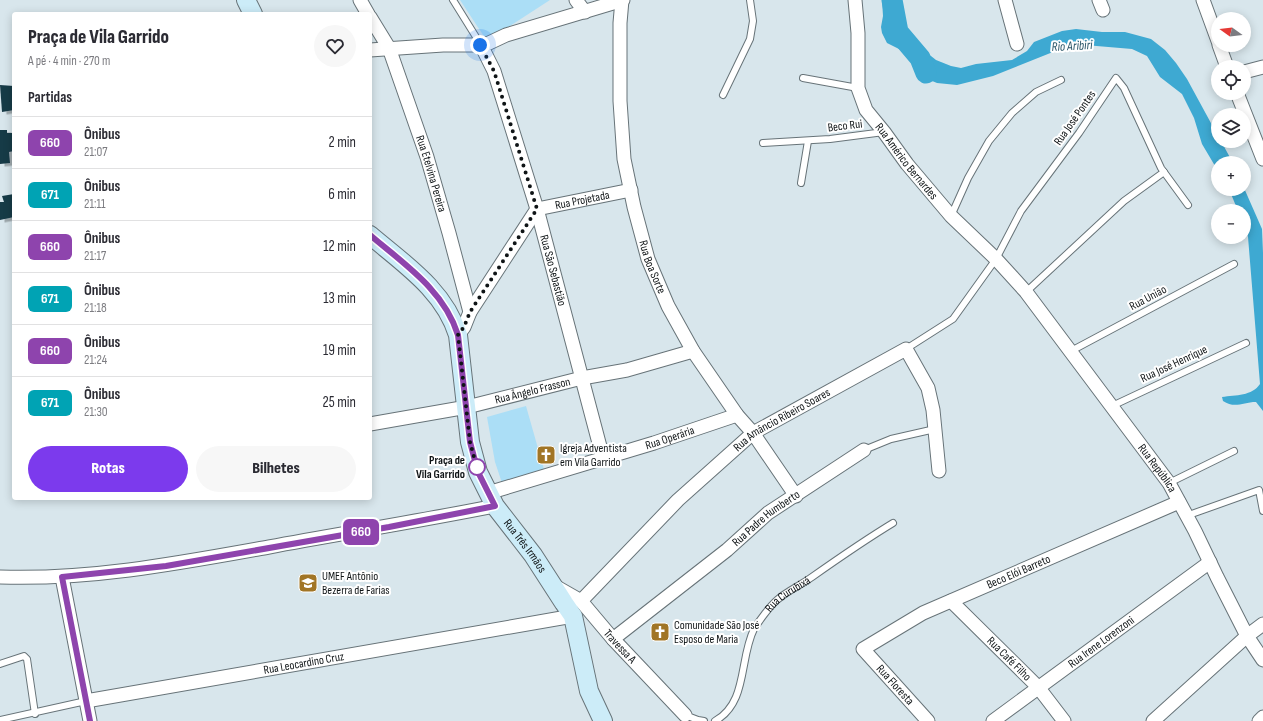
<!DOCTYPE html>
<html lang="pt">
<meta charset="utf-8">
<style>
body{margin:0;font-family:"Sofia Sans Condensed",sans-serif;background:#f7f7f7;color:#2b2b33;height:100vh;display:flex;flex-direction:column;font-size:15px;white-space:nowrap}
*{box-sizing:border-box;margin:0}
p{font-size:13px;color:#7c7c81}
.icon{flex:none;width:22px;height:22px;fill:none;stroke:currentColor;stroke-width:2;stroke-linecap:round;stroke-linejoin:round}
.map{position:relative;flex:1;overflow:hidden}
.side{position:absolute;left:12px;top:12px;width:360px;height:488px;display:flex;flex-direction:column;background:#fff;border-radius:4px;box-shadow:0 2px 10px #0003}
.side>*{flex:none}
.badge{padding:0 8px;border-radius:6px;font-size:14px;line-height:26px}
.needle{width:26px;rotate:285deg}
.tools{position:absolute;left:1211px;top:12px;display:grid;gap:8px}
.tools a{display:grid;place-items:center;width:40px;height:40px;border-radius:50%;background:#fff;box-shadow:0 2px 10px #0003;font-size:20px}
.you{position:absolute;width:20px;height:20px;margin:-10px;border:3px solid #fff;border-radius:50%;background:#1a73e8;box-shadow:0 0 0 6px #1a73e833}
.map>.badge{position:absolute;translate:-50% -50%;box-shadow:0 0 0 2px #fff}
h2{padding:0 16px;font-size:15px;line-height:36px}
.round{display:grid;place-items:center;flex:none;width:42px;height:42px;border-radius:21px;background:#f7f7f7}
.summary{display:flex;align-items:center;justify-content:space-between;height:68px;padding:0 16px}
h1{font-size:19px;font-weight:800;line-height:30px}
.cta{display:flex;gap:8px;margin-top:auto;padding:8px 16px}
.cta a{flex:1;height:46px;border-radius:24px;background:#7c3aed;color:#fff;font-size:16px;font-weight:800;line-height:46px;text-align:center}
.cta a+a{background:#f7f7f7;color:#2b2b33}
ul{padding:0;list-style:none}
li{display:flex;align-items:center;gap:12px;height:52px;padding:0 16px;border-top:1px solid #e1e1e2}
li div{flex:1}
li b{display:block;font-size:15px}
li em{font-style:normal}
li .badge{min-width:44px;font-weight:700;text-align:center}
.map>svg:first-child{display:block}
.green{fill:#abdef6}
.water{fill:#3ea9d2}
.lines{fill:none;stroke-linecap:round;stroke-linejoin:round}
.river{stroke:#3ea9d2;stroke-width:21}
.building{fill:#193a47;filter:url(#shadow)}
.lane-casing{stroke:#677378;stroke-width:8}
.street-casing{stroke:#677378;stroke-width:15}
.secondary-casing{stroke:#677378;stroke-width:20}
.lane{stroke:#fff;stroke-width:6}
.street{stroke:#fff;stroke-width:13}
.secondary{stroke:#ccecf8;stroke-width:18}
.line-casing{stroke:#fff;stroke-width:9}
.line{stroke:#8e44ad;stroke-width:6}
.walk{stroke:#0f1416;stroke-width:4;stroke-dasharray:0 7.2}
.stop-dot{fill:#fff;stroke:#8e44ad;stroke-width:2}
.labels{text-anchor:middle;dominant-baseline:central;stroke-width:4;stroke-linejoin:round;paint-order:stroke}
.street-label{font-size:12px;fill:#0f1416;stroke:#fff}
.poi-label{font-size:12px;fill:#0f1416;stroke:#fff;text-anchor:start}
.stop-label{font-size:12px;font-weight:bold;fill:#0f1416;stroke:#fff;text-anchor:end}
.water-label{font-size:13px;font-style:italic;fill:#285467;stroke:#fff}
</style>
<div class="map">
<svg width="1263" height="721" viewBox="0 0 1263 721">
<defs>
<filter id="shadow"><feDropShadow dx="4.5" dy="2.5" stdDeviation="0" flood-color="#0004"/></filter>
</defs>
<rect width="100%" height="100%" fill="#d8e6ec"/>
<g class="green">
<path d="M 460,0 L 550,0 L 487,41 Z"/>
<path d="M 526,406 L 545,473 L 503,486 L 495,462 L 487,417 Z"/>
</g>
<g class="water">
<path d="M 882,0 L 889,0 L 893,30 L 897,38 L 907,45 L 931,56 L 936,60 L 951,66 L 961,68 L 976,64 L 1012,60 L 1027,51 L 1034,42 L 1062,31 L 1076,29 L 1102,32 L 1125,32 L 1151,39 L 1165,50 L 1176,63 L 1187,79 L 1218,136 L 1218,141 L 1221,141 L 1233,163 L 1218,163 L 1218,171 L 1202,144 L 1194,118 L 1182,94 L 1160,77 L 1147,56 L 1132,49 L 1073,44 L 993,76 L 957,85 L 937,83 L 925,78 L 920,73 L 915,63 L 907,57 L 903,51 L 887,43 L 882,33 L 881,27 L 883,16 Z"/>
<path d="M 1244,188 L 1262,229 L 1263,253 L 1263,411 L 1256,402 C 1243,402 1235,409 1223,401 L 1222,397 C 1236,395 1252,396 1260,384 L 1248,237 L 1244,225 L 1244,211 L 1238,211 L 1229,189 Z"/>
</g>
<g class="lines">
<path class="river" d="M 892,0 L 898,32 L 920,58 L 926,73"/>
</g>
<g class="building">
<path d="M 0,85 L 14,86 L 14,110 L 2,112 Z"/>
<path d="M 0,130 L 7,130 L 7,133 L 14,133 L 14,151 L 9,152 L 10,163 L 0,164 Z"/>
<path d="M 14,194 L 14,217 L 0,220 L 0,202 L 4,202 L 2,196 Z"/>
</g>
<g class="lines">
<defs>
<g id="lane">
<path d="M 453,0 L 481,45"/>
<path d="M 803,78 L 858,88"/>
<path d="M 723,95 L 750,39 L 753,21 L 750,0"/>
<path d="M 763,143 L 830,139 L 884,132"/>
<path d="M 801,183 L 808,141"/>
<path d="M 951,216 L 968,178 L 989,141 L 1012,113 L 1036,92 L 1061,80"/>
<path d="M 1026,292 L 1124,201 L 1164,172"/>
<path d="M 906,349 L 953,319 L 996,259 L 1021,211 L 1079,133 L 1116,78 L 1124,88 L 1161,168 L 1188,205"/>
<path d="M 1071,351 L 1234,264"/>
<path d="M 1112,406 L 1246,343"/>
<path d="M 864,450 L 891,439 L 935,429"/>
<path d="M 1169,483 L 1234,451"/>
<path d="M 1186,516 L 1259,490 L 1263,511"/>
<path d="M 0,664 L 24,656 L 27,659 L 35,714"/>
<path d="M 685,715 L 698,720 L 704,721"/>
<path d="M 0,720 L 86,701"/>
<path id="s1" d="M 715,721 C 748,703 739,659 754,629 C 759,621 770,606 777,600 C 787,591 801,585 812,577 C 839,558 865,540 893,523"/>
</g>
<g id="street">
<path d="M 360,0 L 368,14"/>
<path d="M 576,0 L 585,12"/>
<path id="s2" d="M 622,0 L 620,23 L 620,101 L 624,159 L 634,207 L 648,259 L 668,306 L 693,351 L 737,415 L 753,433 L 796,496"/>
<path id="s3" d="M 855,0 L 858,33 L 858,88 L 866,110 L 884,132 L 907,164 L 951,216 L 996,259 L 1026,292 L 1169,483 L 1195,531 L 1217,577 L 1247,636 L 1263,660"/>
<path d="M 1005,0 L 1017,44"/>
<path d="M 1099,0 L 1103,10"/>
<path d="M 1203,0 L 1218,41"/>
<path id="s4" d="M 370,17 L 389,48 L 427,157 L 449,233 L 470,312 L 464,327 L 458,335"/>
<path id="s5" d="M 481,45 L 494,71 L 537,209 L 603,458"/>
<path d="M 1219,45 L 1227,67"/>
<path d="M 370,50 L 443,45 L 481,45 L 489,43 L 506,35 L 623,0"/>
<path d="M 1244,72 L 1263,67"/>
<path d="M 1237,93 L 1263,159"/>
<path id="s6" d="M 470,312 L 537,209 L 631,190"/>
<path id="s7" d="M 370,424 L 467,407 L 582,378 L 627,370 L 693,351"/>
<path id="s8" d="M 488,493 L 654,443 L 737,415"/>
<path d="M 0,577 C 91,580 180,563 269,547 C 345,533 420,521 495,506"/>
<path d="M 62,577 L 90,721"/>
<path id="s9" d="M 553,585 L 581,601 L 613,639 L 685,715"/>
<path id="s10" d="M 581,601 L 678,500 L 753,433 L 906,349 L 928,388 L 933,410 L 939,471"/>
<path id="s11" d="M 951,601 L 1038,687 L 1064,721"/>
<path id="s12" d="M 613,639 L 727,550 L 768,513 L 864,450"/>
<path id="s13" d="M 86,701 L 573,616"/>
<path id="s14" d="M 928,721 L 863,649 L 923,613 L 1179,502"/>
<path id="s15" d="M 993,721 L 1210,562"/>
<path d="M 1153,721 L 1247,636 L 1263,624"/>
<path d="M 1259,721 L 1263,717"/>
</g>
<g id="secondary">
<path d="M 246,0 L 253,14"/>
<path id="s16" d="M 370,235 C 404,264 444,290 458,335 L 470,442 L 478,472 L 495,506 L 533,555 L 564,603 L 573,616 L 589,691 L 603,721"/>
</g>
</defs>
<use href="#lane" class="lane-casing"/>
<use href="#street" class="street-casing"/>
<use href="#secondary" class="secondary-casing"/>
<use href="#lane" class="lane"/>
<use href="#street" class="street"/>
<use href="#secondary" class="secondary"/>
</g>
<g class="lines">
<defs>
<path id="line" d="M 90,721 L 62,577 L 166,566 L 389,527 L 495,506 L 478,472 L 470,442 L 458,335 C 444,290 404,264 370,235"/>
</defs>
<use href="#line" class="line-casing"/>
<use href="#line" class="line"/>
<path class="walk" d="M 477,467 L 478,472 L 470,442 L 458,335 L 464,327 L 470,312 L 537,209 L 494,71 L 480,45"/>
</g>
<defs>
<symbol id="church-square" viewBox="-11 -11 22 22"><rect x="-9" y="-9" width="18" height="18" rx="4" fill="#a17525" stroke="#fff"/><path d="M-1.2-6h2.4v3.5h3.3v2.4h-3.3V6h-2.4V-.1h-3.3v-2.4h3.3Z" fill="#fff"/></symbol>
<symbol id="school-square" viewBox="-11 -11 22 22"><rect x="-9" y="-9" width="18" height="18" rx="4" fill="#a17525" stroke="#fff"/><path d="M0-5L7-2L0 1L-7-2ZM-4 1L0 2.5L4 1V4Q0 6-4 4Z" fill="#fff"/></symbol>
</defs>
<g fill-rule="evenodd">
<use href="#church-square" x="535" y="444" width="22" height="22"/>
<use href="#school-square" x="297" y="572" width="22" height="22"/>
<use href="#church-square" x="649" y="621" width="22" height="22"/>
</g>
<circle class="stop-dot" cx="477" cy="467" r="8"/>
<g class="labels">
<g class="street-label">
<text transform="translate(1075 118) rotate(-55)">Rua José Pontes</text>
<text transform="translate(845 126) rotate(-7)">Beco Rui</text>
<text stroke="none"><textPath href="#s3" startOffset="177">Rua Américo Bernardes</textPath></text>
<text stroke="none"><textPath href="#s4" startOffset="169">Rua Etelvina Pereira</textPath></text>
<text stroke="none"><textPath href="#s6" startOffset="169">Rua Projetada</textPath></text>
<text stroke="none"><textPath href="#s2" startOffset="271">Rua Boa Sorte</textPath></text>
<text stroke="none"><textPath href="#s5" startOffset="237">Rua São Sebastião</textPath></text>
<text transform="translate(1148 298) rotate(-28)">Rua União</text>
<text transform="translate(1174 364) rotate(-25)">Rua José Henrique</text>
<text stroke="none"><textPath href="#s7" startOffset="166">Rua Ângelo Frasson</textPath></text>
<text stroke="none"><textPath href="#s10" startOffset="272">Rua Amâncio Ribeiro Soares</textPath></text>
<text stroke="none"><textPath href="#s8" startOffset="190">Rua Operária</textPath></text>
<text stroke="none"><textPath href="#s3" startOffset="574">Rua República</textPath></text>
<text stroke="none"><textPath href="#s12" startOffset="195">Rua Padre Humberto</textPath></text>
<text stroke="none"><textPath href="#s16" startOffset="362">Rua Três Irmãos</textPath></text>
<text stroke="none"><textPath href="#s14" startOffset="271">Beco Elói Barreto</textPath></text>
<text stroke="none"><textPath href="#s1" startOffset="152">Rua Curubixá</textPath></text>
<text stroke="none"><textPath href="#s15" startOffset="134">Rua Irene Lorenzoni</textPath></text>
<text stroke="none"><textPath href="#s9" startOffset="92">Travessa A</textPath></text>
<text stroke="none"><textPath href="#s11" startOffset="82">Rua Café Filho</textPath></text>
<text stroke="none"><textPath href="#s13" startOffset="221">Rua Leocardino Cruz</textPath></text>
<text transform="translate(895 685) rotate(48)">Rua Floresta</text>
</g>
<g class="poi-label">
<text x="560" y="448">Igreja Adventista<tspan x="560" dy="14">em Vila Garrido</tspan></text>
<text x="322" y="576">UMEF Antônio<tspan x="322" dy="14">Bezerra de Farias</tspan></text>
<text x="674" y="625">Comunidade São José<tspan x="674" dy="14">Esposo de Maria</tspan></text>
</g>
<g class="stop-label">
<text x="465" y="460">Praça de<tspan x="465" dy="14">Vila Garrido</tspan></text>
</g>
<g class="water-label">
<text transform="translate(1072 46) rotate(-3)">Rio Aribiri</text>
</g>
</g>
</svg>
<div class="tools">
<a><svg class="needle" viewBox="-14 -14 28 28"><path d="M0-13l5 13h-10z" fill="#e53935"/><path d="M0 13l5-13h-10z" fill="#7c7c81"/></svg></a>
<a><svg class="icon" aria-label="locate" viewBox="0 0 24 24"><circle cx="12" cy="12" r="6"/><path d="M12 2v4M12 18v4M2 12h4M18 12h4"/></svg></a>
<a><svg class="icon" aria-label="layers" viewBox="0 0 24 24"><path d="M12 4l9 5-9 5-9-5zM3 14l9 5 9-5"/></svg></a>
<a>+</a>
<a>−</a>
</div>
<div class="you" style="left:480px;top:45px"></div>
<b class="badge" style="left:361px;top:532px;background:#8e44ad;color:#fff">660</b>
<section class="side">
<div class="summary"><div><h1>Praça de Vila Garrido</h1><p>A pé · 4 min · 270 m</p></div><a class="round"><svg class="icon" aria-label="heart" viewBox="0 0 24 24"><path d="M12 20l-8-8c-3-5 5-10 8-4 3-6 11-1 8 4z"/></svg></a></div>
<h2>Partidas</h2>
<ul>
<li><span class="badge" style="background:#8e44ad;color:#fff">660</span><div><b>Ônibus</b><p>21:07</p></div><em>2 min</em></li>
<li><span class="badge" style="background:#00a3b4;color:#fff">671</span><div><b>Ônibus</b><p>21:11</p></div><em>6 min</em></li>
<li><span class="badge" style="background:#8e44ad;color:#fff">660</span><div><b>Ônibus</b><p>21:17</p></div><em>12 min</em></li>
<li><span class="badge" style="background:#00a3b4;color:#fff">671</span><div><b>Ônibus</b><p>21:18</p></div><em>13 min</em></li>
<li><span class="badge" style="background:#8e44ad;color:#fff">660</span><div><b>Ônibus</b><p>21:24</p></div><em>19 min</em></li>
<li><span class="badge" style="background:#00a3b4;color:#fff">671</span><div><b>Ônibus</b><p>21:30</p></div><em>25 min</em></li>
</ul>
<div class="cta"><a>Rotas</a><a>Bilhetes</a></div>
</section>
</div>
